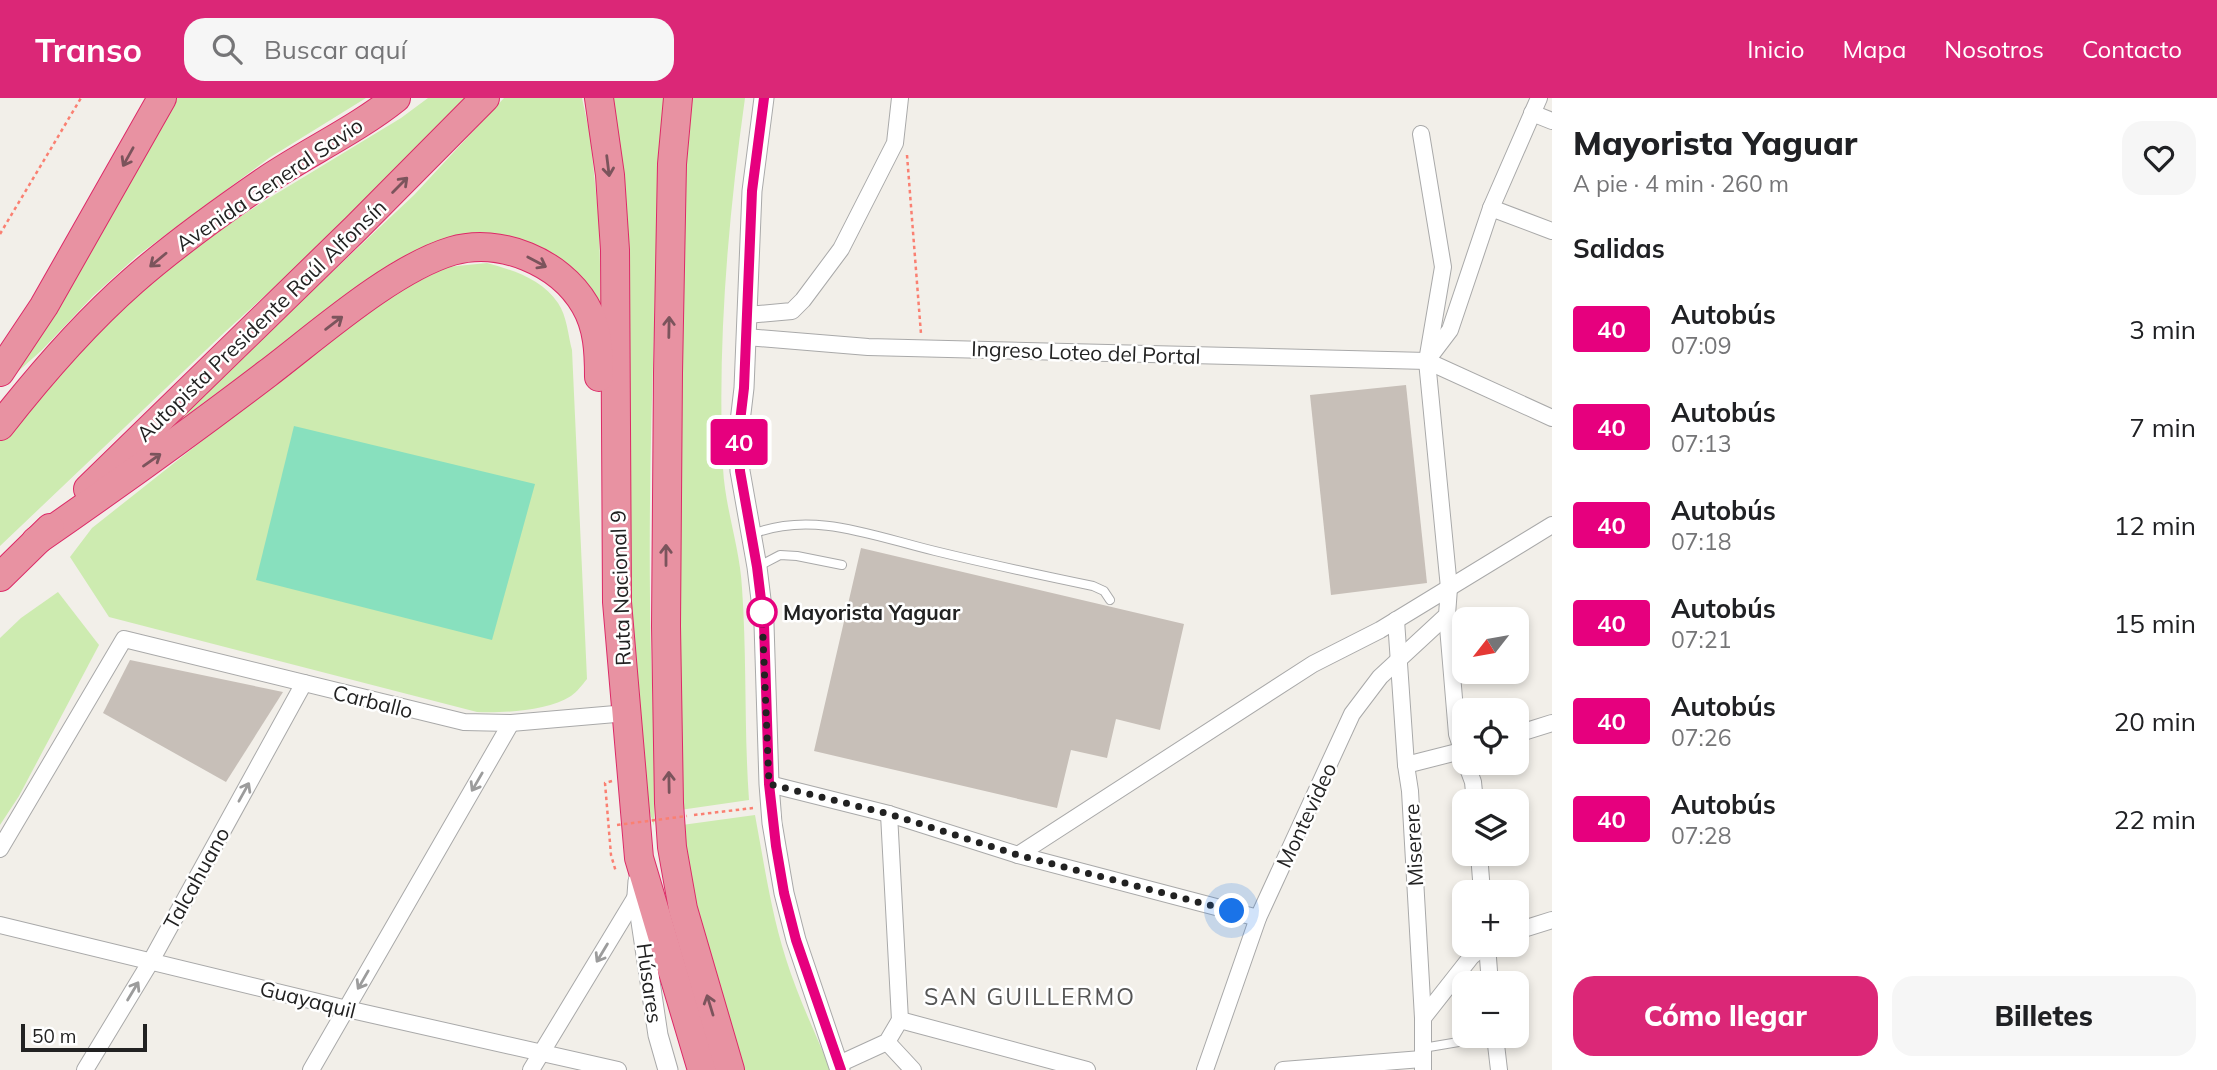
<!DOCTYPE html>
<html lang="es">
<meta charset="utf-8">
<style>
body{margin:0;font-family:Mulish,sans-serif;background:#f6f6f6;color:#202124;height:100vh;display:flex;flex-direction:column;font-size:26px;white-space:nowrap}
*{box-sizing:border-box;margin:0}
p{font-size:23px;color:#757577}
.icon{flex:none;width:38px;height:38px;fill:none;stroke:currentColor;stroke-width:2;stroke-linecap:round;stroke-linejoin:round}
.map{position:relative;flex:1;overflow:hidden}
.sheet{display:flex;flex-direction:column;background:#fff;width:665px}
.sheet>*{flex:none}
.badge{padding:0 14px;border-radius:5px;font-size:24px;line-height:46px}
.needle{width:46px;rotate:239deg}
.tools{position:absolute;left:1452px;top:509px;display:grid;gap:14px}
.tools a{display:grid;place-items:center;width:77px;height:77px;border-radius:14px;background:#fff;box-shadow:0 4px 10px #0003;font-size:35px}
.scale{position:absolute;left:21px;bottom:18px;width:126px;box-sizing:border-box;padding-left:7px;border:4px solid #222;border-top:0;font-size:19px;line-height:24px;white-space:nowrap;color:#222;-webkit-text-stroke:5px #fff;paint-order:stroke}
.you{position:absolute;width:35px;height:35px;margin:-18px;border:5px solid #fff;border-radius:50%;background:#1a73e8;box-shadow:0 0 0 10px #1a73e833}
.map>.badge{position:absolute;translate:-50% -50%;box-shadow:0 0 0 4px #fff}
h2{padding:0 21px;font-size:26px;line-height:63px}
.round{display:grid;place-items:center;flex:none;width:74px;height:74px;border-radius:21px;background:#f6f6f6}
.summary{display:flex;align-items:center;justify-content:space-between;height:119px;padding:0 21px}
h1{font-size:33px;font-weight:800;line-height:52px}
.cta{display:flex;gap:14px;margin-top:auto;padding:14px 21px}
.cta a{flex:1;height:80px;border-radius:21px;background:#db2777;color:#fff;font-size:28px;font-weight:800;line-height:80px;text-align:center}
.cta a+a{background:#f6f6f6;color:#202124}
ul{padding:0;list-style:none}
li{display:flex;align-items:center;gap:21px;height:98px;padding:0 21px}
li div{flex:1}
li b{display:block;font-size:26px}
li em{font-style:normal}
li .badge{min-width:77px;font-weight:700;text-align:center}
header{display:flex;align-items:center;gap:42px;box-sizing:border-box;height:98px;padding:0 35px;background:#db2777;color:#fff}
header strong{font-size:33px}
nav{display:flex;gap:38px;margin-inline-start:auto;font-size:24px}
.search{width:490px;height:63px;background:#f6f6f6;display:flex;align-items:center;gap:18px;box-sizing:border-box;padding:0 24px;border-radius:21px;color:#757577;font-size:26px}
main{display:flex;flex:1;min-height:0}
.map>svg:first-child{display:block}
.grass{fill:#cdebb0}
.pitch{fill:#88e0be}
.building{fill:#c7bfb8}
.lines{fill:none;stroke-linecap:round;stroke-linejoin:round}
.service-casing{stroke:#a9a9a9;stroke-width:10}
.minor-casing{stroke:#a9a9a9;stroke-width:18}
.tertiary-casing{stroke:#a9a9a9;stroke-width:21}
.motorway-casing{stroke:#dc2a67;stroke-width:30}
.path{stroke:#fa8072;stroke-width:2.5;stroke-dasharray:3.5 3.5;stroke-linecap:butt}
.service{stroke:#fff;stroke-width:8}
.minor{stroke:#fff;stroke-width:16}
.tertiary{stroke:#fff;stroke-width:19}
.motorway{stroke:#e892a2;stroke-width:28}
.path-bridge{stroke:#fa8072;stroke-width:2.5;stroke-dasharray:3.5 3.5;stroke-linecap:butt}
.oneway{stroke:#7b545c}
.oneway2{stroke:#9c9c9c}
.line-casing{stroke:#fff;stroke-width:16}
.line{stroke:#e6007e;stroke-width:10}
.walk{stroke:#222;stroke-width:7;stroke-dasharray:0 12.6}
.stop-dot{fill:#fff;stroke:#e6007e;stroke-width:3.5}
.labels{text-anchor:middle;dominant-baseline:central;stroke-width:5;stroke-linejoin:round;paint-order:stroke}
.street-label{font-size:21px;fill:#222;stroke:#fff}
.stop-label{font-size:21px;font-weight:bold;fill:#222;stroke:#fff;text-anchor:start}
.neighbourhood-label{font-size:23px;letter-spacing:2px;fill:#555;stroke:#fff}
</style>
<header>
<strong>Transo</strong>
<div class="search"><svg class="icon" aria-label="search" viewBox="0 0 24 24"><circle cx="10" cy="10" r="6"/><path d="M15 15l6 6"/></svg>Buscar aquí</div>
<nav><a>Inicio</a><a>Mapa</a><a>Nosotros</a><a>Contacto</a></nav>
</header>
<main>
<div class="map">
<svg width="1552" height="972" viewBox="0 0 1552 972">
<rect width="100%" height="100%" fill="#f2efe9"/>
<g class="grass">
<path d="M 177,0 L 366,0 L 269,60 L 137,158 L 93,198 L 42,252 L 14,277 L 142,62 Z"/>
<path d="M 428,0 L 469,0 L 363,109 L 227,232 L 0,448 L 0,340 L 109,221 L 182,157 L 266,102 L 401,20 Z"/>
<path d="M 504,0 L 582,0 L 590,37 L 599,124 L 601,211 L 476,139 L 251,270 L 134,356 L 260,242 L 414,97 Z"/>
<path d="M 611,0 L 666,0 C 658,78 656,155 654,234 C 651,322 649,411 650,500 C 650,576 657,652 654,728 L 644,695 L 629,522 Z"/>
<path d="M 691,0 L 745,0 C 728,121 717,248 723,370 C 725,410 740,450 742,490 C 747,561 744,632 749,702 L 680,712 L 677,401 L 686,38 Z"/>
<path d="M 487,165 C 513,172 542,181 558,205 C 567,218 568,237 572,252 L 587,581 C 582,587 577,594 571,598 C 548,613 504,615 477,614 L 109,519 L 70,459 L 92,430 L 337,236 L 399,193 L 447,169 Z"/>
<path d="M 58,494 L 99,547 L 19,698 L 0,727 L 0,540 L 21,520 Z"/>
<path d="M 755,717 C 764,765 771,814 786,861 C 798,899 815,935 831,972 L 745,972 L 701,835 L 682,727 Z"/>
</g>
<path class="pitch" d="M 294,328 L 535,386 L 492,542 L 256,482 Z"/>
<g class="building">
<path d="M 1406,287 L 1427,485 L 1331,497 L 1310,297 Z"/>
<path d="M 861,450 L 1184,526 L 1160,632 L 1116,621 L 1107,660 L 1071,652 L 1057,710 L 814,653 Z"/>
<path d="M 130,562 L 283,594 L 226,684 L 103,615 Z"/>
</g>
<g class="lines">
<defs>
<g id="service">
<path d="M 753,436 C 813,412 876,439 935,453 C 988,466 1040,477 1093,488 L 1104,493 L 1110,502"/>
<path d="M 757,469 L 780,457 L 797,458 L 842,467"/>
<path d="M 1423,950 L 1494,938"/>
</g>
<g id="minor">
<path d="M 1532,15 L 1552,23"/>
<path d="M 1491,110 L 1552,133"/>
<path d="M 747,217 L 792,213 L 803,202 L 841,151 L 895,45 L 900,0"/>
<path d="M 746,239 L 868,249 L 1427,263 L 1552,320"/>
<path d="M 1428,261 L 1450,232 L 1491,110 L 1539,0"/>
<path d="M 1447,517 L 1457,636 L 1465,661"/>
<path d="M 1396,522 L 1406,667 L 1410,693 L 1423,920 L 1423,972"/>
<path d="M 1517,636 L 1552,625"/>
<path d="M 1466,665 L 1473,684 L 1475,704"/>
<path d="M 1406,667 L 1465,652"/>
<path d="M 769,686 L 889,716 L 1018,757 L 1258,820"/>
<path d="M 889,716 L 900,922"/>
<path d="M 0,751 L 124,541 L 464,624 L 511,625 L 627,615"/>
<path d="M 1479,756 L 1482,794"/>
<path d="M 1018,757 L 1313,566 L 1380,532 L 1552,427"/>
<path d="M 0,827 L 347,911 L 618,972"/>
<path d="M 1517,833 L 1552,822"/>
<path d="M 1487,847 L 1490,886"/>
<path d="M 1423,920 L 1471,859 L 1485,847"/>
<path d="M 1495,938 L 1499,972"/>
<path d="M 887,944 L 913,972"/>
<path d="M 839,966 L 887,944 L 900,922 L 1087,972"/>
<path d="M 85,972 L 151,863 L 304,585"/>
<path d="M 311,972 L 511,625"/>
<path d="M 531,972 L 637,797"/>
<path d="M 1205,972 L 1258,820 L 1352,616 L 1380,579 L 1447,517 L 1449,490 L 1427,263 L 1443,169 L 1421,36"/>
<path d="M 1283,972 L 1422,961"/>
</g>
<g id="tertiary">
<path d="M 764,0 L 752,93 L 744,290 L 739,332 L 740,373 L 757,469 L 764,526 L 769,686 L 772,725 L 784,795 L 796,842 L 840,972"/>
<path d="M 638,783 L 637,797 L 658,937 L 668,972"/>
</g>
<g id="motorway">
<path d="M 599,0 L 610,77 L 615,152 L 617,504 L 639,760 L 702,972"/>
<path d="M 678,0 L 672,66 L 668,275 L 666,528 L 669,705 L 672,749 L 683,811 L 730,972"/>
<path d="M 0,274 L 44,208 L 162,0"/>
<path d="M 0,328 C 40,277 84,226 133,183 C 175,146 220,114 265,83 C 308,54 356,32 396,0"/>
<path d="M 88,391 L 356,130 L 485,0"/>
<path d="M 36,443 C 114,389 192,333 268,275 C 318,237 392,171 452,153 C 500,139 560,164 585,207 C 598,229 599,254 599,279"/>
<path d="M 0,479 L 50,430"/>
</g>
</defs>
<use href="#service" class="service-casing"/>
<use href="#minor" class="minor-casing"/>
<use href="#tertiary" class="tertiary-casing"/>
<use href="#motorway" class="motorway-casing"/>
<g class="path">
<path d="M 907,57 L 921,236"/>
<path d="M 0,136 L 81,0"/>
<path d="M 612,683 L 605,685 L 611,757 L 616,774"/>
<path d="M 694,717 L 753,710"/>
</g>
<use href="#service" class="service"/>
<use href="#minor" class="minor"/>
<use href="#tertiary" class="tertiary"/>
<use href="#motorway" class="motorway"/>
<path class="path-bridge" d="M 617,727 L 687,718"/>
</g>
<defs><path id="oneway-shaft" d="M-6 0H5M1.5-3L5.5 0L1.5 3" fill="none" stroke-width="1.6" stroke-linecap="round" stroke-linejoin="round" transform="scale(1.75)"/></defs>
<g class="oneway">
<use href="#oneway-shaft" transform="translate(128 59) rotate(119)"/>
<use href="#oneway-shaft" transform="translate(608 68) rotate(83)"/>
<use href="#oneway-shaft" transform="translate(400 87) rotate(-45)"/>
<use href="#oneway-shaft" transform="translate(158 162) rotate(140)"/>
<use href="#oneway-shaft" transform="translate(537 164) rotate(28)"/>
<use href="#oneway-shaft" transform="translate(334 225) rotate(-37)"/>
<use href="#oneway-shaft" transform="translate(669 229) rotate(-89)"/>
<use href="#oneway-shaft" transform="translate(152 362) rotate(-35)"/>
<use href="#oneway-shaft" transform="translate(666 457) rotate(-90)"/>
<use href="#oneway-shaft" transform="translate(669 684) rotate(-91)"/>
<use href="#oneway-shaft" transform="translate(710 907) rotate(-107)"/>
</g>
<g class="oneway2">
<use href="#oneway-shaft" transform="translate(477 684) rotate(120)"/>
<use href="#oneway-shaft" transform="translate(244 694) rotate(-61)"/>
<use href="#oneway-shaft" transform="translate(602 855) rotate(121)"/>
<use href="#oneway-shaft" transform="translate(363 882) rotate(120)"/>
<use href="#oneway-shaft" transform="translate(133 893) rotate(-59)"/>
</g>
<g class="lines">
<defs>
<path id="line" d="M 764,0 L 752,93 L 744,290 L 739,332 L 740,373 L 757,469 L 764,526 L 769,686 L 776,748 L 784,795 L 796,842 L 841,972"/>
</defs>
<use href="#line" class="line-casing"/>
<use href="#line" class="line"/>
<path class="walk" d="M 762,514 L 769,686 L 889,716 L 1018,757 L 1232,813"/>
</g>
<circle class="stop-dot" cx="762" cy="514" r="14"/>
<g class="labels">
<g class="street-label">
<text transform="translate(269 86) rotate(-34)">Avenida General Savio</text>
<text transform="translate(261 222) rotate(-44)">Autopista Presidente Raúl Alfonsín</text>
<text transform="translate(1086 254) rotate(2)">Ingreso Loteo del Portal</text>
<text transform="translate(620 490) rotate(-92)">Ruta Nacional 9</text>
<text transform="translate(373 603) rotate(14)">Carballo</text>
<text transform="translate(1306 717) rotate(-65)">Montevideo</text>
<text transform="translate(1413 747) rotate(-93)">Miserere</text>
<text transform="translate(196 780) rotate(-61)">Talcahuano</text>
<text transform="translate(650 885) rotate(82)">Húsares</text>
<text transform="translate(308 901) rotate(14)">Guayaquil</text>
</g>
<g class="stop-label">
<text x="783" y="514">Mayorista Yaguar</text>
</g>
<g class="neighbourhood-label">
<text x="1030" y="898">SAN GUILLERMO</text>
</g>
</g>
</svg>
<div class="tools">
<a><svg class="needle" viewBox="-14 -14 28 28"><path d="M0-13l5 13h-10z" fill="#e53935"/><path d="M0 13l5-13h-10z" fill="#757577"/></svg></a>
<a><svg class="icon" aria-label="locate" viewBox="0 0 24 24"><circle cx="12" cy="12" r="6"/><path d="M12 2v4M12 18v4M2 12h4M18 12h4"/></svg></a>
<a><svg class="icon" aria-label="layers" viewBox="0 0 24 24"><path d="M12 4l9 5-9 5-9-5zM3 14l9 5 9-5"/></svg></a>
<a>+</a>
<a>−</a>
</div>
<div class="scale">50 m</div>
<div class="you" style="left:1232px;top:813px"></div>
<b class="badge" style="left:739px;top:344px;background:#e6007e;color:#fff">40</b>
</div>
<section class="sheet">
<div class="summary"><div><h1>Mayorista Yaguar</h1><p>A pie · 4 min · 260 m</p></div><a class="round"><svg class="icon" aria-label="heart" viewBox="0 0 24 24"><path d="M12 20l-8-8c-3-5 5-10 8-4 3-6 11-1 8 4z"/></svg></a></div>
<h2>Salidas</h2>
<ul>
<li><span class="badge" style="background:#e6007e;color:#fff">40</span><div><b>Autobús</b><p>07:09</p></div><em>3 min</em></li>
<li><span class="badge" style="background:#e6007e;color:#fff">40</span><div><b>Autobús</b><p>07:13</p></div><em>7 min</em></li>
<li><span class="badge" style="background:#e6007e;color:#fff">40</span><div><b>Autobús</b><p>07:18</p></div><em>12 min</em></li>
<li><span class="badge" style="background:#e6007e;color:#fff">40</span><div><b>Autobús</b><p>07:21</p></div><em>15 min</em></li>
<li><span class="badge" style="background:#e6007e;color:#fff">40</span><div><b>Autobús</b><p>07:26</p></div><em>20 min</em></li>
<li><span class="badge" style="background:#e6007e;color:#fff">40</span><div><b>Autobús</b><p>07:28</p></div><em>22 min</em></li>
</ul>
<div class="cta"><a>Cómo llegar</a><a>Billetes</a></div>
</section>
</main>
